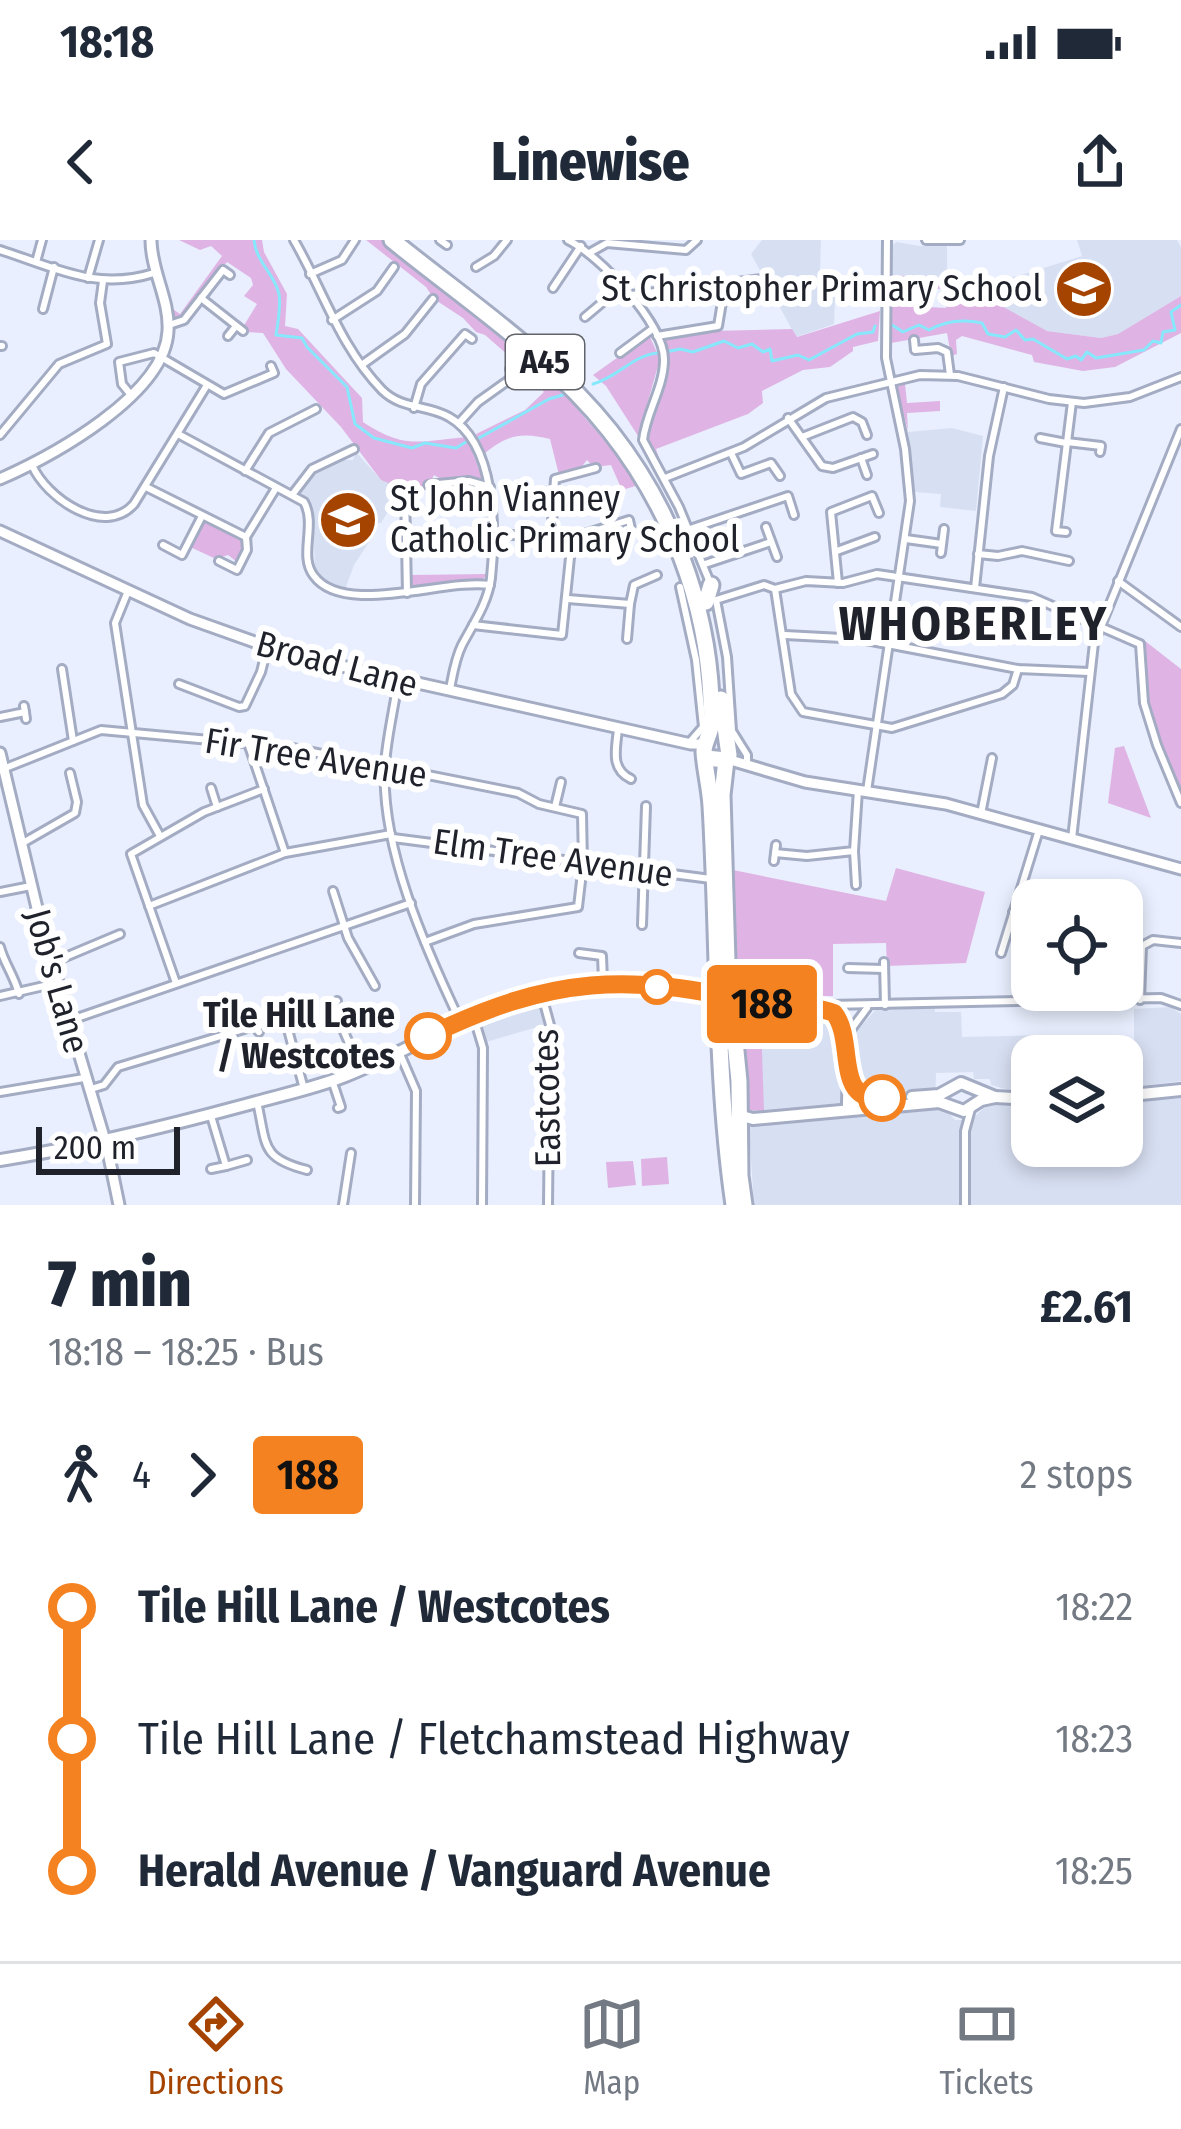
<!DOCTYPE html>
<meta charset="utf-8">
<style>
body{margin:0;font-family:"Fira Sans Condensed",sans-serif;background:#f2f2f3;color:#1f2937;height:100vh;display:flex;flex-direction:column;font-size:45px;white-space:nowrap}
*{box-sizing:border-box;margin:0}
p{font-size:39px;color:#747a83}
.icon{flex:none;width:66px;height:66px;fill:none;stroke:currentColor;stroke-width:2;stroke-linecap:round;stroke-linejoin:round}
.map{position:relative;height:965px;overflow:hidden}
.details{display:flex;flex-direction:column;background:#fff;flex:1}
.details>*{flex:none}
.badge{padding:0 24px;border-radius:9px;font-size:42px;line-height:78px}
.tools{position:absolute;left:1011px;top:639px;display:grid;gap:24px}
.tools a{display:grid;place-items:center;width:132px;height:132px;border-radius:24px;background:#fff;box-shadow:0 6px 18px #0003;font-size:60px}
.scale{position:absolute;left:36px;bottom:30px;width:144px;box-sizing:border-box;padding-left:12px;border:6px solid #1f222b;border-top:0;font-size:33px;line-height:42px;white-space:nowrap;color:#1f222b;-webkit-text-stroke:9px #fff;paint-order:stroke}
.map>.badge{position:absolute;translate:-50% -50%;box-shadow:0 0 0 6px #fff}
.legs{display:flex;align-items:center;gap:18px;height:132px;padding:0 48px;font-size:39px}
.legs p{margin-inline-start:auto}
.head{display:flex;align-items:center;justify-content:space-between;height:204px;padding:0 48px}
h1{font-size:66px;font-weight:800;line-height:90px}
ul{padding:0 48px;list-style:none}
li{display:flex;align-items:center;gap:42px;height:132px;font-size:45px}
li i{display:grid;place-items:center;width:18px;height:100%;margin:0 15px;background:currentColor}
li i::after{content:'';width:30px;height:30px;margin:-15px;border:9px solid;border-radius:50%;background:#fff}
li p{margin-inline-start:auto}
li:first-child i{background:linear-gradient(#0000 50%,currentColor 0)}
li:last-child i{background:linear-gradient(currentColor 50%,#0000 0)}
.status{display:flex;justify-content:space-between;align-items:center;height:84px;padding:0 60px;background:#fff;direction:ltr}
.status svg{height:33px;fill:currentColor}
header{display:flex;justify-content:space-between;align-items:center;height:156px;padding:0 48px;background:#fff;font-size:54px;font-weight:800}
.dock{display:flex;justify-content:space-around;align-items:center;height:168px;border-top:3px solid #e0e1e3;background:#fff;font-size:33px;color:#747a83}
.dock a{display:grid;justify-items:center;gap:6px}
.dock .current{color:#a54400}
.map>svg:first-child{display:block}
.built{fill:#d7dff2}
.green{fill:#dfb4e4}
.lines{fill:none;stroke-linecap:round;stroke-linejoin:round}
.stream{stroke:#87e7fb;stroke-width:3}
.minor-casing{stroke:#a3acc3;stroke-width:12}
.tertiary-casing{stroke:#a3acc3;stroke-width:15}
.secondary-casing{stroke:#a3acc3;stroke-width:16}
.trunk-casing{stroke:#a3acc3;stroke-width:21}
.minor{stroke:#fff;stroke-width:6}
.tertiary{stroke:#fff;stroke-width:9}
.secondary{stroke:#fff;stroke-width:10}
.trunk{stroke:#fff;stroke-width:15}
.line-1-casing{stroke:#fff;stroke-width:27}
.line-1{stroke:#f58220;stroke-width:18}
.stop-1-dot{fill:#fff;stroke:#f58220;stroke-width:6}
.labels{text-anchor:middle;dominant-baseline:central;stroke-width:12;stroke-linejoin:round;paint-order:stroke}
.shield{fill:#fff;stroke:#62646b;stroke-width:3}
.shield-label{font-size:33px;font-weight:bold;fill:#1f222b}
.poi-label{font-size:36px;fill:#1f222b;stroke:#fff;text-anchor:end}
.street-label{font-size:36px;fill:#1f222b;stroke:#fff}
.stop-label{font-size:36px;font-weight:bold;fill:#1f222b;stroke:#fff;text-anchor:end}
.district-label{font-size:48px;font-weight:bold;letter-spacing:3px;fill:#1f222b;stroke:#fff}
</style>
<div class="status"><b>18:18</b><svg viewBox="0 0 49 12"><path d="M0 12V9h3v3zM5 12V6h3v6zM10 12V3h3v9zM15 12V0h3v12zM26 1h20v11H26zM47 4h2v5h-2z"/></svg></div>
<header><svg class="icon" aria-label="back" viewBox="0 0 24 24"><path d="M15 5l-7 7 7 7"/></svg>Linewise<svg class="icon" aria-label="share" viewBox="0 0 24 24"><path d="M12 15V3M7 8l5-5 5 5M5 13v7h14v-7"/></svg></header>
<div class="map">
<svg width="1181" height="965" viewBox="0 0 1181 965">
<rect width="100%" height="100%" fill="#e9effe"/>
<g class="built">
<path d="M 762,0 L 821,0 L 820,31 L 835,58 L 834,84 L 796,97 L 751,14 Z"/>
<path d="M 1077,0 L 1177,0 L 1181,7 L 1181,56 L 1118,94 L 1101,98 L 1047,91 L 1008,73 L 991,59 L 985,46 L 1082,16 Z"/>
<path d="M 897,2 L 919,6 L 947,5 L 947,39 L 892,35 L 892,5 Z"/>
<path d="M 952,188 L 983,196 L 976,271 L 940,267 L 941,254 L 915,252 L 908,192 Z"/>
<path d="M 356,212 L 381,240 L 388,243 L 394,261 L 381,283 L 376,283 L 376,291 L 354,325 L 346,347 L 329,343 L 315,332 L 313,270 L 299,250 L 324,227 L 340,220 L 353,220 Z"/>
<path d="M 537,757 L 541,759 L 548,784 L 486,802 L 478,778 Z"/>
<path d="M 935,767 L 935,772 L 961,772 L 962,797 L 1053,795 L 1053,816 L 1032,816 L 1032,850 L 1009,850 L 991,845 L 990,839 L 974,839 L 973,832 L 936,833 L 935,868 L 948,872 L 955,880 L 971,880 L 987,865 L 1032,864 L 1032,906 L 1122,906 L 1122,863 L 1181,858 L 1181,965 L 754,965 L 742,783 L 822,781 L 839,794 L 857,791 L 877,768 Z"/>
<path d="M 1170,767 L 1181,774 L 1181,841 L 1134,847 L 1134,769 Z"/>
</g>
<g class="green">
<path d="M 179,0 L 262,0 L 264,12 L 287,54 L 285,86 L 298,89 L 362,158 L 363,182 C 405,210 420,201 467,197 L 484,243 L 444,241 L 434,235 L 428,247 L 401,248 L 394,261 L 388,243 L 381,240 L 341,187 L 286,129 L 263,93 L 245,92 L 243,87 L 257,64 L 244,56 L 253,45 L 251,38 L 227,22 L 184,78 L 172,79 L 170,67 L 180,74 L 222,16 L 211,6 L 200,10 Z"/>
<path d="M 366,0 L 384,0 L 538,124 L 621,219 L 639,245 L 622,250 L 611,225 L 594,227 L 587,220 L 579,230 L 559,235 L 550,199 C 521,192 507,195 484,214 L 476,194 L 525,170 L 544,152 L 523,128 L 485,95 L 476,92 L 463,78 L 434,59 L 426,47 Z"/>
<path d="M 892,35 L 947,39 L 946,49 L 894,48 L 893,59 L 890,59 Z"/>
<path d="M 1181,56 L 1181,93 L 1115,127 L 1083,131 L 1034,122 L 1032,115 L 962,96 L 956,100 L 957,114 L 951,116 L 947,93 L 891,103 L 892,65 L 946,68 L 947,64 L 996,63 L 1047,91 L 1101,98 L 1118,94 Z"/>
<path d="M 880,71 L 878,101 L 853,107 L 853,111 L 830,127 L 803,130 L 762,151 L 763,163 L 748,174 L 656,209 L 663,231 L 645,200 L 666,121 L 662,100 L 665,97 L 711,91 L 792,89 L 797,97 Z"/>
<path d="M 649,95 L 660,119 L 638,196 L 606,146 L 593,135 Z"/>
<path d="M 905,144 L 907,163 L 940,161 L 940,171 L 907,173 L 908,190 L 896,147 Z"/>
<path d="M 205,282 L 242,301 L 244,308 L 237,322 L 228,315 L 216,319 L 190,307 Z"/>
<path d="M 488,334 L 481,341 L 417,348 L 410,345 L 409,335 Z"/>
<path d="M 1145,401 L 1181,429 L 1181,556 L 1147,463 Z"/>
<path d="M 1124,506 L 1151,578 L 1108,563 L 1115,508 Z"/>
<path d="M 896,628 L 985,652 L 966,723 L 887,726 L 886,703 L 833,704 L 833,756 L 788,757 L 754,751 L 752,755 L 741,748 L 749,748 C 726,721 734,665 733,630 L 886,661 Z"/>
<path d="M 761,781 L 764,871 L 746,870 L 743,782 Z"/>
<path d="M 667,917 L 669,944 L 642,946 L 641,919 Z"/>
<path d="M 633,921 L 636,945 L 608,948 L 606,922 Z"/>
</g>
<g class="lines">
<g class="stream">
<path d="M 254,0 C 256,22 274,33 279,54 C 281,66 278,83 276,95 L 302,98 L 307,107 L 347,147 L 355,184 L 374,198 L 412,208 L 425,203 L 456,208 L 466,202"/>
<path d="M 892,85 L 903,92 L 919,85 L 929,90 C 945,81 964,79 982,83 L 988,94 L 1005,97 L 1016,90 L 1025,100 L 1033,99 L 1067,119 L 1076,116 L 1081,120 L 1087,112 L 1096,118 L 1144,110 L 1153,101 L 1161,103 L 1163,92 L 1175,90 L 1171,72 L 1181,65"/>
<path d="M 666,112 L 680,109 L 693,112 L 724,101 L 738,108 L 752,104 L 763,112 L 770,109 L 772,121 L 798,115 L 809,120 L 857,94 L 873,92 L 875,86"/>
<path d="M 593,144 C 618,137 633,115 658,113"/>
<path d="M 479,198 L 549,159 L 566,154"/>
</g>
<defs>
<g id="minor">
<path d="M 294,0 C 323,50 340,107 382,150 C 402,170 427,164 449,177 C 496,203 496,291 491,338 C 488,363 473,384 462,405 C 455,419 453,434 450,449"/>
<path d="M 440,0 L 447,5"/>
<path d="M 568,0 C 599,15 665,84 664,120 C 664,147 646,173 643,200 L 679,267 L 711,345"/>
<path d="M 926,0 L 960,0"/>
<path d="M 0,10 C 56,28 96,51 154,33"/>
<path d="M 591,12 L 607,3 L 686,10 L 697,0"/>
<path d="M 36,22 L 42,0"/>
<path d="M 476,27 L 494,16 L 507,0"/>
<path d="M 310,34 L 342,20 L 355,0"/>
<path d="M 88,38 L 99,0"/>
<path d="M 553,48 L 581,6"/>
<path d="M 631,55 L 762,39"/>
<path d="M 201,58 L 243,91"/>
<path d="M 43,69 L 54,27"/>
<path d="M 585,77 L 623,45"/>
<path d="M 332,80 L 377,51 L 394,27"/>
<path d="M 169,85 L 184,80 L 223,30 L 230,35"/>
<path d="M 228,96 L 236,86"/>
<path d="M 657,96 L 718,86 L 725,44"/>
<path d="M 914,100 L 915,110 L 938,108 L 947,112 L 950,135"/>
<path d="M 0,106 L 2,106"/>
<path d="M 620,113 L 651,90"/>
<path d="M 363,124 L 405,94 L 433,59"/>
<path d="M 131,155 L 122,144 L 119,122 L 154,113 L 224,154 L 274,133 L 271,126"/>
<path d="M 414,168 L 421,144 L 465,94 L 472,99"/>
<path d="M 788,178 L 822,226 L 833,228 L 873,214"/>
<path d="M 459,183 L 478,162 L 513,137 L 510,129"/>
<path d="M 178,194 L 304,262 C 317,285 298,316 314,336 C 344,377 446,338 490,345"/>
<path d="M 0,195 L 59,124 L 107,104 L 100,63 L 103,41"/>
<path d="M 802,197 L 853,177 L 862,182 L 867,195"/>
<path d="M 1040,198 L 1066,203"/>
<path d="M 1067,202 L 1101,206 L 1100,212"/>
<path d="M 731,213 L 741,234 L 771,223 L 780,236"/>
<path d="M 861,218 L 867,235"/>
<path d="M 32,225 C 46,258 104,298 134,264 L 207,145"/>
<path d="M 245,231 L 269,193 L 316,169"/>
<path d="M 665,238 L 744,207 L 826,158 L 920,135 L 958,136 L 1049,159 L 1084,163 L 1130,157 L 1181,137"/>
<path d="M 428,245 L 469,241 L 490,247"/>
<path d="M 146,247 L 246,297 L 276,248"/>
<path d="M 405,249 L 407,353"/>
<path d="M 292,255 L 312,229 L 354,209"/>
<path d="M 766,287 L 777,317"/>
<path d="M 690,289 L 788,256 L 794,275"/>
<path d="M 1066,292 L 1056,291 L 1072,162"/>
<path d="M 491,294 L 572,298 L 629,280 L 631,289"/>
<path d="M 551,297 L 555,239 L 596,228"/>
<path d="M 906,299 L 942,304"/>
<path d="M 163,305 L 182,315 L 202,276"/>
<path d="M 837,311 L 875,297"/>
<path d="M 941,313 L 944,289"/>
<path d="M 978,314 L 998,316 L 1022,311 L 1069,321"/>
<path d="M 219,321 L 237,330 L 247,310 L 246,297"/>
<path d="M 705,324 L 771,302"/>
<path d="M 1118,341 L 1181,387"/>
<path d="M 838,343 L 831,272 L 872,256 L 879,273"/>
<path d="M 680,347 L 696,420 L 703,487 L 689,503"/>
<path d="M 975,348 L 989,216 L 1004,147"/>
<path d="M 775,349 L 791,454 L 803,472 L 892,488 L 1002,454 L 1013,445 L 1018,429"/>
<path d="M 128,351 L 115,383 L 143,565 L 160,596"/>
<path d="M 568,359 L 630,364 L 634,345 L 657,335"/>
<path d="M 473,385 L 562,395 L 572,298"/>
<path d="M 785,395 L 861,399 L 1018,429 L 1089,432"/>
<path d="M 627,399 L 630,364"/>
<path d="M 62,429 L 73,501"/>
<path d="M 398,441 C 394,468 387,497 385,524 C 380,607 425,707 460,781"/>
<path d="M 179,444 L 239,467 L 245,466 L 261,432 L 267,408"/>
<path d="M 24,466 L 26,479"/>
<path d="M 0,477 L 25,472"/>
<path d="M 618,489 C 616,509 610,529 631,539"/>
<path d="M 248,503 L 285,613"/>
<path d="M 747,522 L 747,515 L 732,491 L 727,417 L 716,360 L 764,345 L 775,349 L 806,341 L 843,343 L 877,334 L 1032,357 L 1140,404 L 1144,463 L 1157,505 L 1181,563"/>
<path d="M 3,529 L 101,490 L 287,507 L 518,553 L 539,564 L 582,574 L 583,624 L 578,667 L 474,684 L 425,702"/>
<path d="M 211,548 L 217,567"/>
<path d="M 867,551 L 910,261 L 905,209 L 886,118 L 887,0"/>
<path d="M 555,567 L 561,542"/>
<path d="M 981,574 L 992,518"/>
<path d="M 393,598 L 711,639"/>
<path d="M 1072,599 L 1094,403 L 1181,189"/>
<path d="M 21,604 L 75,573 L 77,562 L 70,533"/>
<path d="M 854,611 L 856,645"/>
<path d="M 775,613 L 807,616 L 854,611 L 858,550"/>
<path d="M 774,621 L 776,605"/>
<path d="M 333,651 L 348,698 L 375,746"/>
<path d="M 0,652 L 31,646"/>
<path d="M 149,666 L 285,613 L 391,594"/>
<path d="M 1013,672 L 1032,677"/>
<path d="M 642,685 L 646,566"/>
<path d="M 0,707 C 4,723 14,735 19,754"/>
<path d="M 579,713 L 602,716 L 603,741"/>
<path d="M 1001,713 L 1039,590"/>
<path d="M 884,722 L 885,765"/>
<path d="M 51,723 L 120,694"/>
<path d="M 848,728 L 884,729"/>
<path d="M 176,743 L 131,614 L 204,572 L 264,549"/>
<path d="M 541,752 L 550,785 L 548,965"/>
<path d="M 0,756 L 57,743"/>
<path d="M 1140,760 L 1142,706 L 1153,700 L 1181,703"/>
<path d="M 327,765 L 333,766 L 337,761"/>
<path d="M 333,766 L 360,829"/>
<path d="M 826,769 L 829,765 L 1161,758 L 1181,765"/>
<path d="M 283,771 L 304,849"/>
<path d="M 474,778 L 483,808 L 482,965"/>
<path d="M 71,780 L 411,663"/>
<path d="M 256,780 L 254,786 L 259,792"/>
<path d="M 847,795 L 867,768"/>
<path d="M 400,814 L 416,851 L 415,965"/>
<path d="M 332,840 L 341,867 L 338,868"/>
<path d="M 91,849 L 104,845 L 118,827 L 254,786"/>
<path d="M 0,852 L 84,838"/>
<path d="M 257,862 C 267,905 260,918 307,930"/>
<path d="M 211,876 L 226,926 L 247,920"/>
<path d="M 211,929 L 226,926"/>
<path d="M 343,965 L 351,913"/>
<path d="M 965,965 L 965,891 L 971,869"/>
</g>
<g id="tertiary">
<path d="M 0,239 C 52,216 165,155 168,91 C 170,60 151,31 151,0"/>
<path d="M 0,291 L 190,379 L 288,414 L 691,504 L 706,504"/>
<path d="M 0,513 L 42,689 L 107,907 L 119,965"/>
<path d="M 727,519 L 805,542 L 946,564 L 1181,629"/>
</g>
<g id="secondary">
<path d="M 826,769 C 859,787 847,838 848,870"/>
<path d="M 734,777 L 793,774"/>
<path d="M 848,830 L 854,850 L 862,857 L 893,858"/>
<path d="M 1122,856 L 1181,850"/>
<path d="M 912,857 L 939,855 L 961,843 L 995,857 L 1032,859"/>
<path d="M 738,875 L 753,879 L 939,862 L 964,871 L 981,860 L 995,857"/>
<path d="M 0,920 C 84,907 168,886 249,864 C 281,855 315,848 345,836 C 422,806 490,757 573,745 C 658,732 743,766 826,769"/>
</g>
<g id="trunk">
<path d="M 392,0 C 467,61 549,114 610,191 C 670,267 707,362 711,459 C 711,467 713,477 711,486 C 710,495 704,503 704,512 C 705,529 710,548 711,566 C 719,699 715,833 734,965"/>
<path d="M 706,362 L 711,345"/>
<path d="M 706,518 L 726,520 L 729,515 L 721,459"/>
<path d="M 726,520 L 722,555 L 727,721 L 739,841 L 740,936 L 744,965"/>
</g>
</defs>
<use href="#minor" class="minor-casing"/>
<use href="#tertiary" class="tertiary-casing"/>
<use href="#secondary" class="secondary-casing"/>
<use href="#trunk" class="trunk-casing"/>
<use href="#minor" class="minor"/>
<use href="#tertiary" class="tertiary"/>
<use href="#secondary" class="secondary"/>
<use href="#trunk" class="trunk"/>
</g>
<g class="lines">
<defs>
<path id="line-1" d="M 428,796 C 552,736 628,732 761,764 C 785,769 812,764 834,773 C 856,800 833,862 882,858"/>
</defs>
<use href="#line-1" class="line-1-casing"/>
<use href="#line-1" class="line-1"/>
</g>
<defs>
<symbol id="school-disc" viewBox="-11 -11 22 22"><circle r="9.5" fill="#a54400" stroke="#fff"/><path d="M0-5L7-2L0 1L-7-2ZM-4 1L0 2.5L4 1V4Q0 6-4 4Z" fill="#fff"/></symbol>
</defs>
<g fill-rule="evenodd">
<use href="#school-disc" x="1051" y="16" width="66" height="66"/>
<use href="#school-disc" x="315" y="247" width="66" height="66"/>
</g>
<g class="stop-1-dot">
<circle cx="657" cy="747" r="15"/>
<circle cx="428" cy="796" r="21"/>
<circle cx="882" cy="858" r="21"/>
</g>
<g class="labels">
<rect class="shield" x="506" y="95" width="78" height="54" rx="9"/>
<g class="shield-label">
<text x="545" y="122">A45</text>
</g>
<g class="poi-label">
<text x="1042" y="49">St Christopher Primary School</text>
<text x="390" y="259" text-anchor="start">St John Vianney<tspan x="390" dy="41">Catholic Primary School</tspan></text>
</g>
<g class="street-label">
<text transform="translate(337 424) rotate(15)">Broad Lane</text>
<text transform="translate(316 518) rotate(9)">Fir Tree Avenue</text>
<text transform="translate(553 618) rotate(8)">Elm Tree Avenue</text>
<text transform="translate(57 741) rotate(74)">Job's Lane</text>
<text transform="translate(547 858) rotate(-91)">Eastcotes</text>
</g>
<g class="stop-label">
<text x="395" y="775">Tile Hill Lane<tspan x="395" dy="41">/ Westcotes</tspan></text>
</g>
<g class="district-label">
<text x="974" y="384">WHOBERLEY</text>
</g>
</g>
</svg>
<div class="tools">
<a><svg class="icon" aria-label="locate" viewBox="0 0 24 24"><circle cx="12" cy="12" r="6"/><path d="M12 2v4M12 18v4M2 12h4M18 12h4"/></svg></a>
<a><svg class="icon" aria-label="layers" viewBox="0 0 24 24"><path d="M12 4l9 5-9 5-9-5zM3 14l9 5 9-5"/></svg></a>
</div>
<div class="scale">200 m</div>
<b class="badge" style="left:762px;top:764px;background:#f58220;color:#111">188</b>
</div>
<section class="details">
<div class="head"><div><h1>7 min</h1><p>18:18 – 18:25 · Bus</p></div><b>£2.61</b></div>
<div class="legs"><svg class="icon" aria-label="walk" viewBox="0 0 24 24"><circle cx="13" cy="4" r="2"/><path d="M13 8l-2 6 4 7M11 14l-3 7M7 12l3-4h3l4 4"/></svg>4<svg class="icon" aria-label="forward" viewBox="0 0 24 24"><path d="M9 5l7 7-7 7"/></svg><b class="badge" style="background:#f58220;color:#111">188</b><p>2 stops</p></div>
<ul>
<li><i style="color:#f58220"></i><b>Tile Hill Lane / Westcotes</b><p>18:22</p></li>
<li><i style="color:#f58220"></i><span>Tile Hill Lane / Fletchamstead Highway</span><p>18:23</p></li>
<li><i style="color:#f58220"></i><b>Herald Avenue / Vanguard Avenue</b><p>18:25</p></li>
</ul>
</section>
<nav class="dock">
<a class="current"><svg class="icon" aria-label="directions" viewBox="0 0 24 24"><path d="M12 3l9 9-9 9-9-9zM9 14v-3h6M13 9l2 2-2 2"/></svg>Directions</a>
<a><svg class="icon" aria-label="map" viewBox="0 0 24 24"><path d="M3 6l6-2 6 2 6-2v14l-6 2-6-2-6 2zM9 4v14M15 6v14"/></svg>Map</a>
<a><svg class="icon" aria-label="tickets" viewBox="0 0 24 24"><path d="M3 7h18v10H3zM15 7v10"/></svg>Tickets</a>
</nav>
